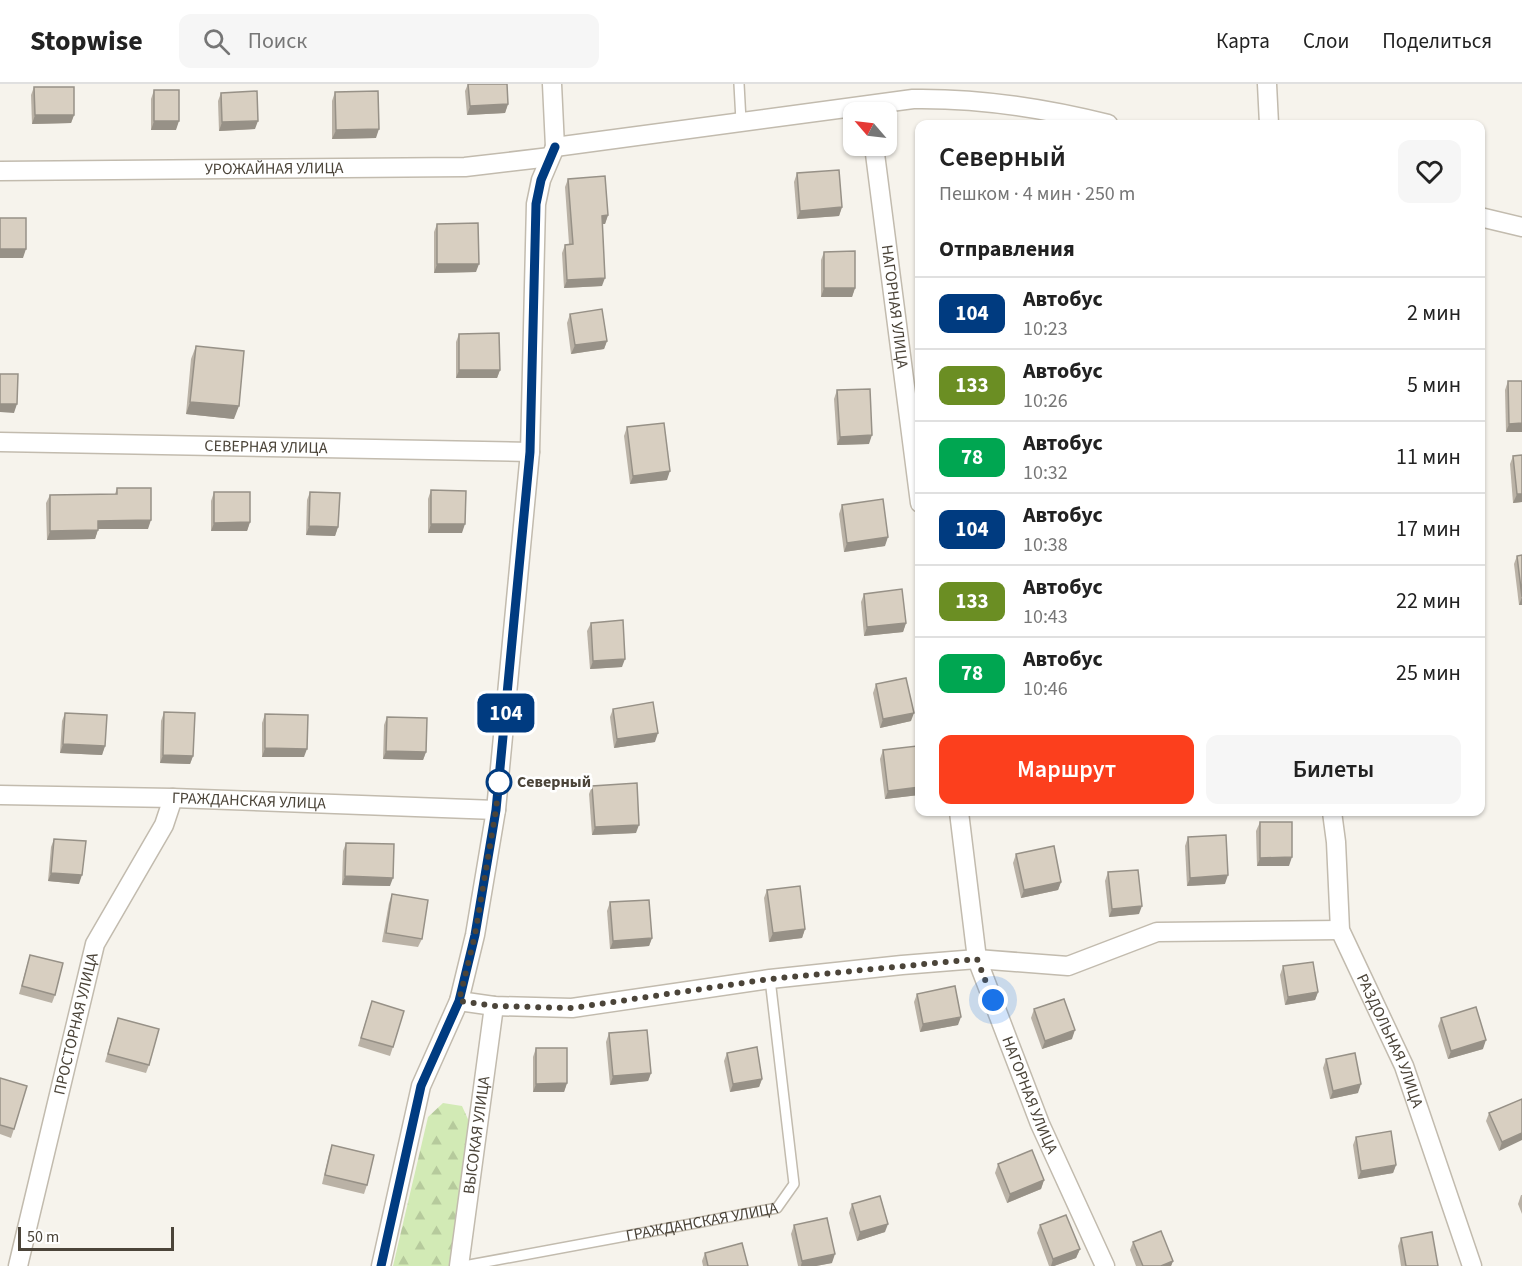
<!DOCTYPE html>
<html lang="ru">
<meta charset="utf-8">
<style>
body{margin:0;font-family:"Source Sans 3",sans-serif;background:#f6f6f6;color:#222;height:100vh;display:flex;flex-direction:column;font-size:22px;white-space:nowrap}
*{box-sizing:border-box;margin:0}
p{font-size:20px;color:#767676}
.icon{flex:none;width:33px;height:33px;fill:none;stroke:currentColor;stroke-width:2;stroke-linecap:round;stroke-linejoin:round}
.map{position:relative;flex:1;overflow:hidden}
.panel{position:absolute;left:915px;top:36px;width:570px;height:696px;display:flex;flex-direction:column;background:#fff;border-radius:12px;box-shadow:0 2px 4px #0004}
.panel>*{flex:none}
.badge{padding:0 12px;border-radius:9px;font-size:21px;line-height:39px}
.needle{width:39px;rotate:298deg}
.tools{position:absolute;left:843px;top:18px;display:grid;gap:12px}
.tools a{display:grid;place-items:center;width:54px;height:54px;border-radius:12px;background:#fff;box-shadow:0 2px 4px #0004;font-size:30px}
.scale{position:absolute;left:18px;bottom:15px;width:156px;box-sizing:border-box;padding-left:6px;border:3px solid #4b4439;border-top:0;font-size:16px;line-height:21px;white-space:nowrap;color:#4b4439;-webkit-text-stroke:4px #fff;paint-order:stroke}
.you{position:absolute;width:30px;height:30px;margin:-15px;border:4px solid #fff;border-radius:50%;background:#1a73e8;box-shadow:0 0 0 9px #1a73e833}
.map>.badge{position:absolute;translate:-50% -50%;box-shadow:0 0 0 3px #fff}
h2{padding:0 24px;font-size:22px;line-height:54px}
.round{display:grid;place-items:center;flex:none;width:63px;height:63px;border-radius:12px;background:#f6f6f6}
.headline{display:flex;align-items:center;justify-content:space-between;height:102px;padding:0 24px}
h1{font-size:28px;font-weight:600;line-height:45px}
.button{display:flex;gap:12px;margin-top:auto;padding:12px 24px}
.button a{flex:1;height:69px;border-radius:12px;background:#fc3f1d;color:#fff;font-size:24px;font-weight:600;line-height:69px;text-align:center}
.button a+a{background:#f6f6f6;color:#222}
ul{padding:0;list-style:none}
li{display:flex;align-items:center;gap:18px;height:72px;padding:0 24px;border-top:2px solid #e0e0e0}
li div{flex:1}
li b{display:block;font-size:22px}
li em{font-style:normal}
li .badge{min-width:66px;font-weight:700;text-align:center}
header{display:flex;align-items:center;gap:36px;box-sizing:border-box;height:84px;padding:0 30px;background:#fff;border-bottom:2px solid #e0e0e0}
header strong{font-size:28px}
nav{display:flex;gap:33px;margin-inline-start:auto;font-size:21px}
.search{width:420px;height:54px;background:#f6f6f6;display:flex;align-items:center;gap:15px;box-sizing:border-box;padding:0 21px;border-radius:12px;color:#767676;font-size:22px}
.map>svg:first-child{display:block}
.forest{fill:url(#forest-firs)}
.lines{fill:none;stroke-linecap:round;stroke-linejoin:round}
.lane-casing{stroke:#c2bbae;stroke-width:12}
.street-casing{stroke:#c2bbae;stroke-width:21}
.lane{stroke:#fff;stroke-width:9}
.street{stroke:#fff;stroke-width:18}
.wall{fill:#bab2a6}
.shaded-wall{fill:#979187}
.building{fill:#d8cfc1;stroke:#979187;stroke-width:1.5}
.line-casing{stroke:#fff;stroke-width:14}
.line{stroke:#003b80;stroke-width:9}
.walk{stroke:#4b4439;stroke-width:6;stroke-dasharray:0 10.8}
.stop-dot{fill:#fff;stroke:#003b80;stroke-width:3}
.labels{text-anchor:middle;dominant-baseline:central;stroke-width:5;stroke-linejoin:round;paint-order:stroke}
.street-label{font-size:16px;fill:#4b4439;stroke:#fff}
.stop-label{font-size:16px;font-weight:bold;fill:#4b4439;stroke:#fff;text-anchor:start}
</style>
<header>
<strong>Stopwise</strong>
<div class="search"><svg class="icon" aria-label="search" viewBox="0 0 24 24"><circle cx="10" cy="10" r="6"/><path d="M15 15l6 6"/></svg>Поиск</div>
<nav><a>Карта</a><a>Слои</a><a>Поделиться</a></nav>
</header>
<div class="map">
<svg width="1522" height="1182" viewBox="0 0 1522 1182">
<defs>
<pattern id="forest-firs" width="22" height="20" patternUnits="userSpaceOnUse" patternTransform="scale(1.5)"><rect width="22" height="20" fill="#d2eab5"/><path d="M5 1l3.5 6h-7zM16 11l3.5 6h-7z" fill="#b6ca9c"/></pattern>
</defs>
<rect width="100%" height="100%" fill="#f6f3ec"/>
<path class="forest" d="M 443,1019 L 462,1022 L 477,1055 L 451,1182 L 393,1182 L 428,1033 Z"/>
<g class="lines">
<defs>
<g id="lane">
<path d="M 739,0 L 741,37"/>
<path id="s1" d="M 464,1182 L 777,1124 L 794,1100 L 770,895"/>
</g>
<g id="street">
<path d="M 552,0 L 555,63"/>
<path d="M 1267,0 L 1269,40"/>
<path id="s2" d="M 874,62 L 920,419"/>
<path d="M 555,63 L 913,15 C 978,14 1044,24 1108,40"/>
<path id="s3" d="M 0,87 L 465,83 L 550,73"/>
<path d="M 1480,133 L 1522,143"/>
<path id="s4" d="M 0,358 L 530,368"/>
<path id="s5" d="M 0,711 L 173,714 L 496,726"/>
<path id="s6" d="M 959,728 L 977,875 L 1040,1040 L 1105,1182"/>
<path id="s7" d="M 1332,728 L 1336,758 L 1340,846 L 1404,982 L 1472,1182"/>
<path d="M 459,917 L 494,922 L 572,924 L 770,895 L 902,881 L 977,875 L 1068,882 L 1157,848 L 1340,846"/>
<path id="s8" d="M 18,1182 L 95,860 L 164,741 L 173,714"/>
<path d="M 381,1182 L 421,1002 L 459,917 L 475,851 L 496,726 L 530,368 L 536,120 L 541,96 L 555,63"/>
<path id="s9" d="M 459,1182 L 494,922"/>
</g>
</defs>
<use href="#lane" class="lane-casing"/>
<use href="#street" class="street-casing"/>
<use href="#lane" class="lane"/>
<use href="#street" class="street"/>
</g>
<g class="wall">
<path d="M 468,0 L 508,20 L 505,29 L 467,31 L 465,7 Z"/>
<path d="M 34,3 L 74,31 L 71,39 L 32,40 L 31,11 Z"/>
<path d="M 154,6 L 176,46 L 151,46 L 151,15 Z"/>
<path d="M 335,8 L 376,54 L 332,55 L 332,17 Z"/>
<path d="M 221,9 L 255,45 L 219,47 L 218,17 Z"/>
<path d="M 797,89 L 842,123 L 839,132 L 797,135 L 794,98 Z"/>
<path d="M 568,95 L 608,131 L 605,140 L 602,140 L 602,202 L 564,204 L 562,169 L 565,161 L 569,160 L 565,103 Z"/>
<path d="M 437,140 L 476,188 L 434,189 L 434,148 Z"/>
<path d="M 824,168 L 855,204 L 852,213 L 821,213 L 821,176 Z"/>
<path d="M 570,230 L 607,257 L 604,265 L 571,270 L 567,239 Z"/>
<path d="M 459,250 L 500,286 L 497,294 L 456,294 L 456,258 Z"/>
<path d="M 196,262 L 234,335 L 186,330 L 191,275 Z"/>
<path d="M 1508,297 L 1522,297 L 1522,348 L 1506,348 L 1505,306 Z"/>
<path d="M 837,306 L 869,360 L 837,361 L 834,315 Z"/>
<path d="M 627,343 L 667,396 L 630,400 L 624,352 Z"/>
<path d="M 1513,372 L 1522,418 L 1513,419 L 1510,380 Z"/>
<path d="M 117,404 L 148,445 L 98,445 L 95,455 L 47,456 L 46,419 L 50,411 L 115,410 Z"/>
<path d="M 431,406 L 462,449 L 428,449 L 428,415 Z"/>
<path d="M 214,408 L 250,438 L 247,447 L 211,447 L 211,417 Z"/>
<path d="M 310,408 L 338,443 L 335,452 L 306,451 L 307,416 Z"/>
<path d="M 842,421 L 885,462 L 844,468 L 839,430 Z"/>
<path d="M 1522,471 L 1522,521 L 1519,521 L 1514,480 L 1517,472 Z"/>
<path d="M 864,510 L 906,539 L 903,548 L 864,552 L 861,518 Z"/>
<path d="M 591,539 L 622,583 L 590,585 L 587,547 Z"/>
<path d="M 876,600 L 911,637 L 880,644 L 873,609 Z"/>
<path d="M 613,625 L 655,658 L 614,664 L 610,633 Z"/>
<path d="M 164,628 L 193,672 L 190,680 L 160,679 L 161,637 Z"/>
<path d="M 65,629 L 105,662 L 102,671 L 60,669 L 62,637 Z"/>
<path d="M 265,630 L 304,673 L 262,673 L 262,639 Z"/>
<path d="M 387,633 L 426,668 L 423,676 L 383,675 L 384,641 Z"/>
<path d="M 883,666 L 919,711 L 885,715 L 880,675 Z"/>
<path d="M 592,702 L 636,749 L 592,751 L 589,710 Z"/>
<path d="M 1260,738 L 1289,782 L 1257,782 L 1256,747 Z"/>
<path d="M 1188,753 L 1225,800 L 1187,802 L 1185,762 Z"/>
<path d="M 54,755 L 79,800 L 48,797 L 51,763 Z"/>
<path d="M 346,759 L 390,802 L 342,801 L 343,767 Z"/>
<path d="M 1016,770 L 1061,798 L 1058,806 L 1021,814 L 1013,779 Z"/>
<path d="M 1108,788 L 1139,830 L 1109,833 L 1105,797 Z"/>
<path d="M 767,806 L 805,845 L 802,854 L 769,858 L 764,814 Z"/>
<path d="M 392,810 L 422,855 L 418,863 L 382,858 L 389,819 Z"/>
<path d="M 610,818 L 652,854 L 649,862 L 610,865 L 607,827 Z"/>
<path d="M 30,871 L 55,911 L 52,919 L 19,910 Z"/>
<path d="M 1283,882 L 1318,908 L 1315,916 L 1285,921 L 1280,891 Z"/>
<path d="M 917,910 L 958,941 L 920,948 L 914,918 Z"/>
<path d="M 372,917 L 393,963 L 390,972 L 358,962 Z"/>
<path d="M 1034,925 L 1072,955 L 1042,965 L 1031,934 Z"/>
<path d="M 118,934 L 149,981 L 146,989 L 105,978 Z"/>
<path d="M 1441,934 L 1483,965 L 1448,975 L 1438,942 Z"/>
<path d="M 609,949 L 651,989 L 648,997 L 610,1001 L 606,958 Z"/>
<path d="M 536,964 L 567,999 L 564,1008 L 533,1008 L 533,973 Z"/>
<path d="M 727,969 L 762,995 L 759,1003 L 730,1008 L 724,977 Z"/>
<path d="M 1326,975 L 1358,1009 L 1330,1015 L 1323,984 Z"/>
<path d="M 0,994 L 14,1045 L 11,1054 L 0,1050 Z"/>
<path d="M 1522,1015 L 1499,1067 L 1486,1037 L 1489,1029 Z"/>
<path d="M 1356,1053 L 1396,1081 L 1393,1089 L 1358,1095 L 1353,1061 Z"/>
<path d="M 332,1061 L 367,1101 L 364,1110 L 322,1100 L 329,1070 Z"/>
<path d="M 998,1080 L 1044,1096 L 1041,1105 L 1007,1119 L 995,1089 Z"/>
<path d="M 1521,1111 L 1522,1111 L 1522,1130 L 1518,1120 Z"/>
<path d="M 852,1120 L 885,1148 L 857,1157 L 849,1129 Z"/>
<path d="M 794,1141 L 832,1179 L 816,1182 L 798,1182 L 791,1150 Z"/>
<path d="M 1040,1141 L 1080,1165 L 1076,1174 L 1054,1182 L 1049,1182 L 1037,1149 Z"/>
<path d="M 1401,1154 L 1438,1182 L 1401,1182 L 1398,1162 Z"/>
<path d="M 1133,1158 L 1173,1177 L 1171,1182 L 1136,1182 L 1130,1166 Z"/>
<path d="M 705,1169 L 748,1182 L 703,1182 L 702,1177 Z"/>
</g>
<g class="shaded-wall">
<path d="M 508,20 L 505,29 L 467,31 L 470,22 Z"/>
<path d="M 35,31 L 74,31 L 71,39 L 32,40 Z"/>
<path d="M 154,37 L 179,37 L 176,46 L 151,46 Z"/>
<path d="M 258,37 L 255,45 L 219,47 L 222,38 Z"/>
<path d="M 379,45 L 376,54 L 332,55 L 336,46 Z"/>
<path d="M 842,123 L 839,132 L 797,135 L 800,127 Z"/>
<path d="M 608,131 L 605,140 L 599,140 L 602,132 Z"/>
<path d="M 0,165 L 26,165 L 23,174 L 0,174 Z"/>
<path d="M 437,180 L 479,180 L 476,188 L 434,189 Z"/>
<path d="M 605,194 L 602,202 L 564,204 L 567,196 Z"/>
<path d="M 824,204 L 855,204 L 852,213 L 821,213 Z"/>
<path d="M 607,257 L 604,265 L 571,270 L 575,261 Z"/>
<path d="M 459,286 L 500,286 L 497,294 L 456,294 Z"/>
<path d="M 190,318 L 239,322 L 234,335 L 186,330 Z"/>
<path d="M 0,320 L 17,320 L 14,329 L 0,328 Z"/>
<path d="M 1522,339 L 1522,348 L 1506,348 L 1509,340 Z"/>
<path d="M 872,351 L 869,360 L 837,361 L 840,353 Z"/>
<path d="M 670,387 L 667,396 L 630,400 L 633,392 Z"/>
<path d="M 1517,410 L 1522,410 L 1522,418 L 1513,419 Z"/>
<path d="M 151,436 L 148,445 L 95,445 L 98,437 Z"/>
<path d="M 250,438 L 247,447 L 211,447 L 214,439 Z"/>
<path d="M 431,440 L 465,440 L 462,449 L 428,449 Z"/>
<path d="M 309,442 L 338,443 L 335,452 L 306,451 Z"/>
<path d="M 98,446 L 95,455 L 47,456 L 50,447 Z"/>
<path d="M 888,453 L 885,462 L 844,468 L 847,459 Z"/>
<path d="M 1522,513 L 1522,521 L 1519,521 Z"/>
<path d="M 906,539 L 903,548 L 864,552 L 867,543 Z"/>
<path d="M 625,575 L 622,583 L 590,585 L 593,577 Z"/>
<path d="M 914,629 L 911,637 L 880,644 L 883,635 Z"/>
<path d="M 658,649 L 655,658 L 614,664 L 617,655 Z"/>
<path d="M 63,660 L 105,662 L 102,671 L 60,669 Z"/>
<path d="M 265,664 L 307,665 L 304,673 L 262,673 Z"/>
<path d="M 386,667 L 426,668 L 423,676 L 383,675 Z"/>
<path d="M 163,671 L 193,672 L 190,680 L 160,679 Z"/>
<path d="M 920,703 L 919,711 L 885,715 L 888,707 Z"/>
<path d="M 639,741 L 636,749 L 592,751 L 595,743 Z"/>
<path d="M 1292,773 L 1289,782 L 1257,782 L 1260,774 Z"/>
<path d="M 51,789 L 82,791 L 79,800 L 48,797 Z"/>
<path d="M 1228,791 L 1225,800 L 1187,802 L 1190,794 Z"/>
<path d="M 345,792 L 393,794 L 390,802 L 342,801 Z"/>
<path d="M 1061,798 L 1058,806 L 1021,814 L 1024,806 Z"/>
<path d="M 1142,822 L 1139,830 L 1109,833 L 1112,825 Z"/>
<path d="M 805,845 L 802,854 L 769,858 L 773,849 Z"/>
<path d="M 652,854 L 649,862 L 610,865 L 613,857 Z"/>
<path d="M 1318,908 L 1315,916 L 1285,921 L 1288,913 Z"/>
<path d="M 961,933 L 958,941 L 920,948 L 923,940 Z"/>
<path d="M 1075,946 L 1072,955 L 1042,965 L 1045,957 Z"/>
<path d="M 1486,956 L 1483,965 L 1448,975 L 1451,967 Z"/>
<path d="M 651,989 L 648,997 L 610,1001 L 613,992 Z"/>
<path d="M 762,995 L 759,1003 L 730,1008 L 733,1000 Z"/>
<path d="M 567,999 L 564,1008 L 533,1008 L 536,1000 Z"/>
<path d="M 1361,1000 L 1358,1009 L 1330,1015 L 1333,1007 Z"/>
<path d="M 1522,1049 L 1522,1056 L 1499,1067 L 1502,1058 Z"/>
<path d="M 1396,1081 L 1393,1089 L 1358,1095 L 1361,1087 Z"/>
<path d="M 1044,1096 L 1041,1105 L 1007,1119 L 1010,1110 Z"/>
<path d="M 888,1140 L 885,1148 L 857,1157 L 860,1148 Z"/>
<path d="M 1080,1165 L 1076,1174 L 1054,1182 L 1051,1182 L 1053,1175 Z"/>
<path d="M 835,1170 L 832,1179 L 816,1182 L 801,1182 L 802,1177 Z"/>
<path d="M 1173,1177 L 1171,1182 L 1161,1182 Z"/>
</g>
<g class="building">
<path d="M 468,0 L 507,0 L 508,20 L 470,22 Z"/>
<path d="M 34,3 L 74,3 L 74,31 L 35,31 Z"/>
<rect x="154" y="6" width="25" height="31"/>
<path d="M 257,7 L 258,37 L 222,38 L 221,9 Z"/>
<path d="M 378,7 L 379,45 L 336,46 L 335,8 Z"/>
<path d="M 839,86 L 842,123 L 800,127 L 797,89 Z"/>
<path d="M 605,92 L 608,131 L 602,132 L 605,194 L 567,196 L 565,161 L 573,160 L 568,95 Z"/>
<rect x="0" y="134" width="26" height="31"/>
<path d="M 478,139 L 479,180 L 437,180 L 437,140 Z"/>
<path d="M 855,167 L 855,204 L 824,204 L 824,168 Z"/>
<path d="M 602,225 L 607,257 L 575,261 L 570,230 Z"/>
<path d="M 499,249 L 500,286 L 459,286 L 459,250 Z"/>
<path d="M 196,262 L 244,267 L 239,322 L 190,318 Z"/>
<path d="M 0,290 L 18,290 L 17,320 L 0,320 Z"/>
<path d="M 1508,297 L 1522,297 L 1522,339 L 1509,340 Z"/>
<path d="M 870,305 L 872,351 L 840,353 L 837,306 Z"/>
<path d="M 664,339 L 670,387 L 633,392 L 627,343 Z"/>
<path d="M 1522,371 L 1522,410 L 1517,410 L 1513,372 Z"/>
<path d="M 117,404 L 151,404 L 151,436 L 98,437 L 98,446 L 50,447 L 50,411 L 117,410 Z"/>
<path d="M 431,406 L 466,407 L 465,440 L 431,440 Z"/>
<path d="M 214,408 L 250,408 L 250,438 L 214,439 Z"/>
<path d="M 310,408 L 340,409 L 338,443 L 309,442 Z"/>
<path d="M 883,415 L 888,453 L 847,459 L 842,421 Z"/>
<path d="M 1522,471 L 1522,513 L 1517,472 Z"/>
<path d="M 902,505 L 906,539 L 867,543 L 864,510 Z"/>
<path d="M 623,536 L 625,575 L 593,577 L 591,539 Z"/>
<path d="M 906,594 L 914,629 L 883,635 L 876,600 Z"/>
<path d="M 653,618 L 658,649 L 617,655 L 613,625 Z"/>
<path d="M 164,628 L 195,629 L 193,672 L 163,671 Z"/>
<path d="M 65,629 L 107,631 L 105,662 L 63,660 Z"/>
<path d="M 265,630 L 308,631 L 307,665 L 265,664 Z"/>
<path d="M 387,633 L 427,634 L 426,668 L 386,667 Z"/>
<path d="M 917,662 L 920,679 L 920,703 L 888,707 L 883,666 Z"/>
<path d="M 637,699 L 639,741 L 595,743 L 592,702 Z"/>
<path d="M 1260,738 L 1292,738 L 1292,773 L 1260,774 Z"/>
<path d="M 1226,751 L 1228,791 L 1190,794 L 1188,753 Z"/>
<path d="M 54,755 L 86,757 L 82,791 L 51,789 Z"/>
<path d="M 346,759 L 394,760 L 393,794 L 345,792 Z"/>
<path d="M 1054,762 L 1061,798 L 1024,806 L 1016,770 Z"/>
<path d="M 1138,786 L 1142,822 L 1112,825 L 1108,788 Z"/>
<path d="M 800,802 L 805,845 L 773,849 L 767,806 Z"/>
<path d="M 392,810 L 428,816 L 422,855 L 386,849 Z"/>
<path d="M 649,816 L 652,854 L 613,857 L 610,818 Z"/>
<path d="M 30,871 L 63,879 L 55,911 L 22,902 Z"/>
<path d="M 1313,878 L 1318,908 L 1288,913 L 1283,882 Z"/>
<path d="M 955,902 L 961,933 L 923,940 L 917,910 Z"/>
<path d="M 1064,915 L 1075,946 L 1045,957 L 1034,925 Z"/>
<path d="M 372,917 L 404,927 L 393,963 L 361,954 Z"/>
<path d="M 1476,923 L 1486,956 L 1451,967 L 1441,934 Z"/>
<path d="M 118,934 L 159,945 L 149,981 L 108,970 Z"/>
<path d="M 647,946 L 651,989 L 613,992 L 609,949 Z"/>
<path d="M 757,963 L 762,995 L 733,1000 L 727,969 Z"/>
<path d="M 536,964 L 567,964 L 567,999 L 536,1000 Z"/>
<path d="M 1355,969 L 1361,1000 L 1333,1007 L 1326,975 Z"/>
<path d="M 0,994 L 27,1002 L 14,1045 L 0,1041 Z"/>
<path d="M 1522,1015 L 1522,1049 L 1502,1058 L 1489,1029 Z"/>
<path d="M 1391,1047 L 1396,1081 L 1361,1087 L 1356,1053 Z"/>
<path d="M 332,1061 L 374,1071 L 367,1101 L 325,1091 Z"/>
<path d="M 1032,1066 L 1044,1096 L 1010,1110 L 998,1080 Z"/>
<path d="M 880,1112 L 888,1140 L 860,1148 L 852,1120 Z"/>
<path d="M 1066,1131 L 1080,1165 L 1053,1175 L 1040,1141 Z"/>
<path d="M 827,1134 L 835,1170 L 802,1177 L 794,1141 Z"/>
<path d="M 1161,1147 L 1173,1177 L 1161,1182 L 1143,1182 L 1133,1158 Z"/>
<path d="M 1432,1148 L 1438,1182 L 1406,1182 L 1401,1154 Z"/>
<path d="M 742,1159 L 748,1182 L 708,1182 L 705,1169 Z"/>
</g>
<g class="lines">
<defs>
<path id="line" d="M 381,1182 L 421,1002 L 459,917 L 475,851 L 496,726 L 530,368 L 536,120 L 541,96 L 555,63"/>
</defs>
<use href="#line" class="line-casing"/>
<use href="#line" class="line"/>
<path class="walk" d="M 499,698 L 496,726 L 475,851 L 459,917 L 494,922 L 572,924 L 770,895 L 977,875 L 993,916"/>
</g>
<circle class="stop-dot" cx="499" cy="698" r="12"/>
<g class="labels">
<g class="street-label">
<text stroke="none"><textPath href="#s3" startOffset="274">УРОЖАЙНАЯ УЛИЦА</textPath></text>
<text stroke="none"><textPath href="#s2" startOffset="162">НАГОРНАЯ УЛИЦА</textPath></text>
<text stroke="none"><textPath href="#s4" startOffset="266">СЕВЕРНАЯ УЛИЦА</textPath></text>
<text stroke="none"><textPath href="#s5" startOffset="249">ГРАЖДАНСКАЯ УЛИЦА</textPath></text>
<text stroke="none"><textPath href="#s8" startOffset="249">ПРОСТОРНАЯ УЛИЦА</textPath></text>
<text stroke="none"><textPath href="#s7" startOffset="240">РАЗДОЛЬНАЯ УЛИЦА</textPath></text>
<text stroke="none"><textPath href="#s6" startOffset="294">НАГОРНАЯ УЛИЦА</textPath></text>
<text stroke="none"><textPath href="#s9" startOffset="132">ВЫСОКАЯ УЛИЦА</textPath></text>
<text stroke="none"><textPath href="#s1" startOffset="242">ГРАЖДАНСКАЯ УЛИЦА</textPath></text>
</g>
<g class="stop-label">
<text x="517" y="698">Северный</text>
</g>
</g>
</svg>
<div class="tools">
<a><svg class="needle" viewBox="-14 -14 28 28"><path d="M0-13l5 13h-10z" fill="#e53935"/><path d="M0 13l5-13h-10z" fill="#767676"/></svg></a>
</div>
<div class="scale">50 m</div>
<div class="you" style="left:993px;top:916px"></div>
<b class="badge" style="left:506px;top:629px;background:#003b80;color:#fff">104</b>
<section class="panel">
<div class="headline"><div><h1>Северный</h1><p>Пешком · 4 мин · 250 m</p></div><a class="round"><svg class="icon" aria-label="heart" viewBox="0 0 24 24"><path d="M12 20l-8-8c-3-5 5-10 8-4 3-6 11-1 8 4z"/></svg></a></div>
<h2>Отправления</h2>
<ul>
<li><span class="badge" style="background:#003b80;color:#fff">104</span><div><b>Автобус</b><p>10:23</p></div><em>2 мин</em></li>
<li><span class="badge" style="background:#6b8e23;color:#fff">133</span><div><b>Автобус</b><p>10:26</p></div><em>5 мин</em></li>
<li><span class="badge" style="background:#00a651;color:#fff">78</span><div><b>Автобус</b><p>10:32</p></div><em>11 мин</em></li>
<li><span class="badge" style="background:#003b80;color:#fff">104</span><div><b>Автобус</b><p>10:38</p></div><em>17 мин</em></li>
<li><span class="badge" style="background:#6b8e23;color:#fff">133</span><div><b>Автобус</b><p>10:43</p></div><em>22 мин</em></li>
<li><span class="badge" style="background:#00a651;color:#fff">78</span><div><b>Автобус</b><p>10:46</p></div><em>25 мин</em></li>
</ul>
<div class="button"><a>Маршрут</a><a>Билеты</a></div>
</section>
</div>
